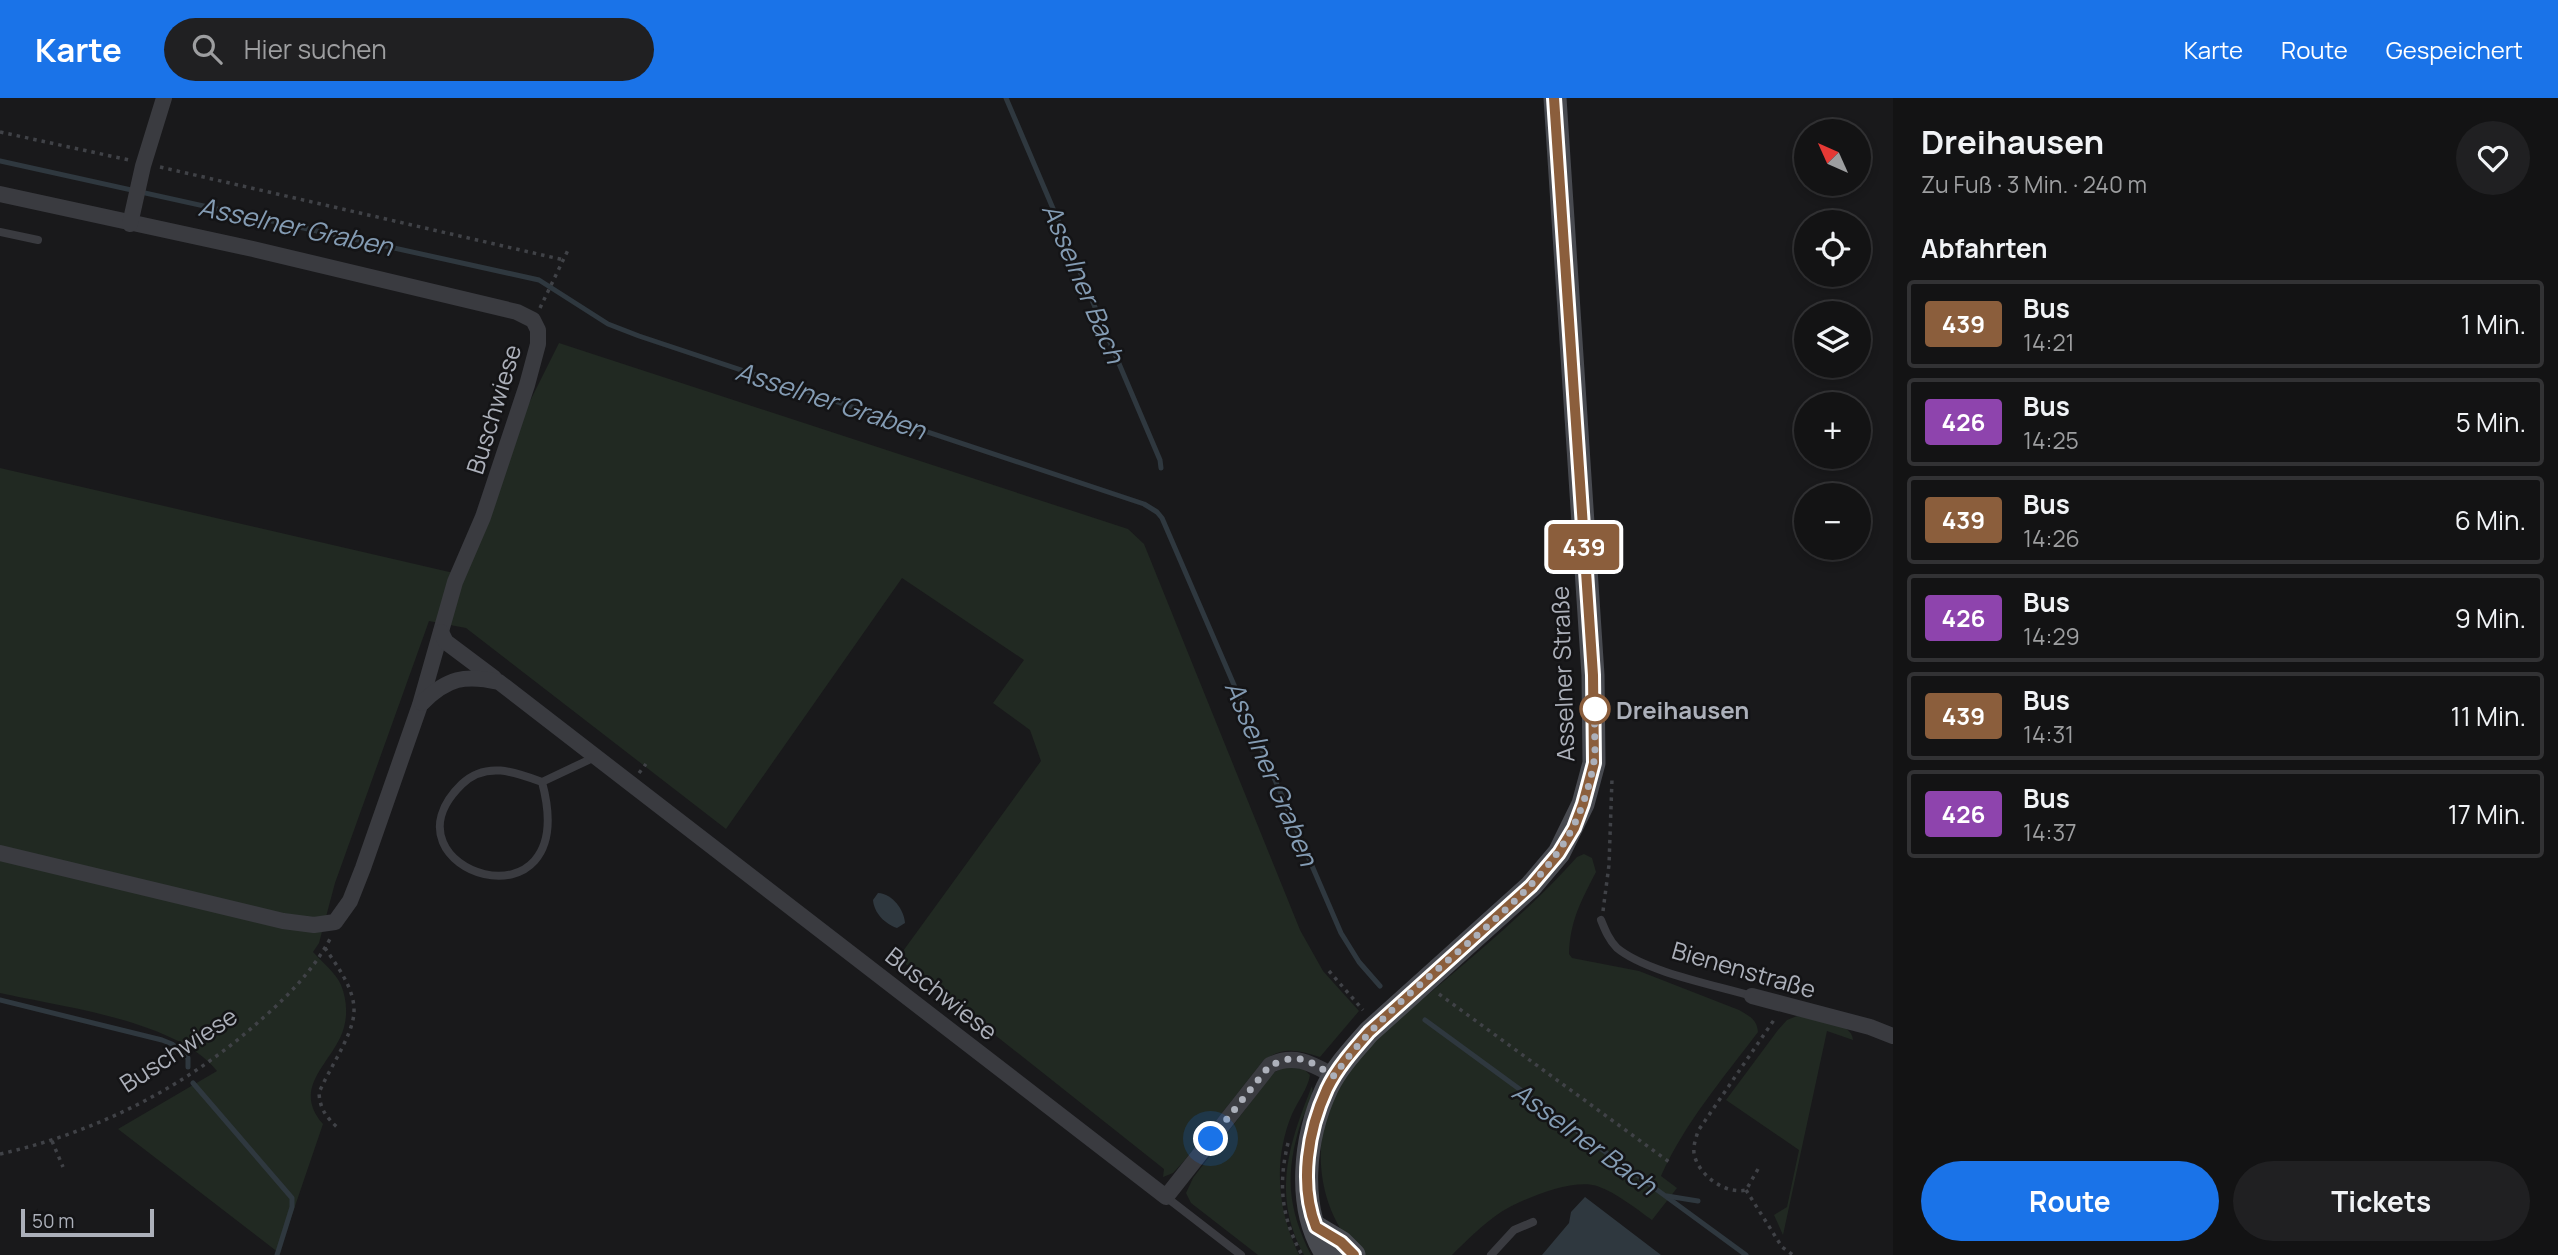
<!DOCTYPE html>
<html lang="de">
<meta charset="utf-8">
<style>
body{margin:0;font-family:Manrope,sans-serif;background:#202022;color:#f1f3f6;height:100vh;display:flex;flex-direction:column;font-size:26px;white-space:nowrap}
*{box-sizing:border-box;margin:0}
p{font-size:23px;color:#9d9ea0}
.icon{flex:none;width:38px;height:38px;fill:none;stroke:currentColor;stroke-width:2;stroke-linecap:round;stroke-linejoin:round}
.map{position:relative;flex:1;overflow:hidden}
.details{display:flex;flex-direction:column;background:#131314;width:665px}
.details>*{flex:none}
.badge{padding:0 14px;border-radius:5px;font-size:24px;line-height:46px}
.needle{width:46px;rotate:315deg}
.buttons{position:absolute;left:1794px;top:21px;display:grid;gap:14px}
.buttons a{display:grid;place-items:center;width:77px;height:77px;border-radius:50%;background:#131314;box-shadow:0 4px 10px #0003,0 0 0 2px #323234;font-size:35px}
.scale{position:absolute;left:21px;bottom:18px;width:133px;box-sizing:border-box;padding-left:7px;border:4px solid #acb0ba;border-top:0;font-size:19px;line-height:24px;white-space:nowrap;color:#acb0ba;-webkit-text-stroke:5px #141416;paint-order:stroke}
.you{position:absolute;width:35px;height:35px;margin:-18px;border:5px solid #fff;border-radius:50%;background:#1a73e8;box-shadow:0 0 0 10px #1a73e833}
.map>.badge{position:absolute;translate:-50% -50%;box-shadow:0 0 0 4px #fff}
h2{padding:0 28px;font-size:26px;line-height:63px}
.round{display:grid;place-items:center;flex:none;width:74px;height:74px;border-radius:37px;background:#202022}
.overview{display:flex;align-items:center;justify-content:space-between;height:119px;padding:0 28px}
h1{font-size:33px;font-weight:700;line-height:52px}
.action{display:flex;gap:14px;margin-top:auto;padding:14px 28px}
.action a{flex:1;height:80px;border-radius:42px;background:#1a73e8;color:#fff;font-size:28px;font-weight:700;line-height:80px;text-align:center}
.action a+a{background:#202022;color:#f1f3f6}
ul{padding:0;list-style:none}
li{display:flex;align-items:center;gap:21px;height:88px;margin:0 14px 10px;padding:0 14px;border:4px solid #323234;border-radius:7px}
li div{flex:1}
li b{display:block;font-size:26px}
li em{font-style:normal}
li .badge{min-width:77px;font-weight:700;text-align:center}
header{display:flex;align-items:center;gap:42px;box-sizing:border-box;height:98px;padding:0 35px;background:#1a73e8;color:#fff}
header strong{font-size:33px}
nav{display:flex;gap:38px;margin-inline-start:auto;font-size:24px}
.search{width:490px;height:63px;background:#202022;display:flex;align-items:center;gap:18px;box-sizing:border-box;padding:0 24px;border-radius:38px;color:#9d9ea0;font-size:26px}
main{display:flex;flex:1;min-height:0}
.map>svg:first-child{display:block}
.green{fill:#212922}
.water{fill:#2f383f}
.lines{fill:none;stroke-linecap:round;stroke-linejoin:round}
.stream{stroke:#2f383f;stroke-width:5}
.path{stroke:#404247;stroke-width:3.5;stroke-dasharray:3.5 5;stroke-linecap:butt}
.lane{stroke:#3a3b40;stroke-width:8}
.street{stroke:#3a3b40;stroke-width:16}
.secondary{stroke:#484a50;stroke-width:23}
.line-casing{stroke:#fff;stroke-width:16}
.line{stroke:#8b5e3c;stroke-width:10}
.walk{stroke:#acb0ba;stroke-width:7;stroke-dasharray:0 12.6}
.stop-dot{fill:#fff;stroke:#8b5e3c;stroke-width:3.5}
.labels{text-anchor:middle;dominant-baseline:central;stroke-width:5;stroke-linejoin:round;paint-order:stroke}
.street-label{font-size:24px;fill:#acb0ba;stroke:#141416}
.stop-label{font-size:24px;font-weight:bold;fill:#acb0ba;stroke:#141416;text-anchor:start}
.water-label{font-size:26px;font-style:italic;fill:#849cb4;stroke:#141416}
</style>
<header>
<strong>Karte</strong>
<div class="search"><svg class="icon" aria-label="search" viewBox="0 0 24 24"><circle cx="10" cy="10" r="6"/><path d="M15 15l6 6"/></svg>Hier suchen</div>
<nav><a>Karte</a><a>Route</a><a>Gespeichert</a></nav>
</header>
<main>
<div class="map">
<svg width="1893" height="1157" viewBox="0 0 1893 1157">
<rect width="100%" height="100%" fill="#19191b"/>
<g class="green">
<path d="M 559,245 L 1128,431 L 1144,446 L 1300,832 L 1323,873 L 1359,913 L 1320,959 C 1297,952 1283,948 1263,963 L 1184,1063 L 1173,1075 L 1163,1079 L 1164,1071 L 898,860 L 1041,663 L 1030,632 L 993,605 L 1024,562 L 902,480 L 726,731 L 466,530 L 429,523 L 335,785 L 319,845 L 313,854 C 322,864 336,875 341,887 C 348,904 348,924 340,940 C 326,969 293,992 323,1026 L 279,1155 L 118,1031 L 217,973 C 176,922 62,909 0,895 L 0,370 L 458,476 L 506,351 Z"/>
<path d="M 1584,756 L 1592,760 L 1596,774 C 1581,803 1570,823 1569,856 L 1572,860 L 1639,873 L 1739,912 C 1749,918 1757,921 1758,934 C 1724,979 1684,1026 1661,1078 L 1677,1090 L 1652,1122 C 1635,1110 1617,1095 1597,1088 C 1573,1080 1522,1101 1501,1114 C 1483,1126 1467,1142 1452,1157 L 1362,1157 C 1313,1112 1308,1031 1345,977 C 1369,943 1405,916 1437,889 C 1486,848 1534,807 1577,759 Z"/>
<path d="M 1797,918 C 1813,920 1852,923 1853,942 L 1827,933 L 1783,1137 L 1774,1117 L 1787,1109 L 1799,1052 L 1726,1002 L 1778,932 L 1787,922 Z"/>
<path d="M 1287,968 L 1304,971 L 1310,977 C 1308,990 1298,1003 1292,1016 C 1273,1062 1277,1112 1299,1157 L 1258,1157 L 1191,1105 L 1186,1095 L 1193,1080 L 1273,975 Z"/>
<path d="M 1312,988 C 1315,1000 1305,1013 1301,1024 C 1285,1075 1287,1109 1311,1157 L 1304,1157 C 1272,1097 1288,1048 1312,988 Z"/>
</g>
<g class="water">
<path d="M 878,795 C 893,796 904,812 905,825 L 897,830 C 885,826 874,815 873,802 Z"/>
<path d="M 1585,1099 L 1661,1157 L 1542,1157 L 1569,1125 L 1571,1114 Z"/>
</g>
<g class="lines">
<g class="stream">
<path d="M 1006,0 L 1160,362 L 1161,370"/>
<path d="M 0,63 L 539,182 L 608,226 L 639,238 L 1144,406 L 1157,414 L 1162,420 L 1341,835 L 1359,864 L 1380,888"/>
<path d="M 0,902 L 162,942 L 172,946 L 188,960 L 188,969"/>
<path d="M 1425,922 L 1746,1157"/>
<path d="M 193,985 L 292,1100 L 292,1109 L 277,1157"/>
<path d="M 1667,1098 L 1698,1103"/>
</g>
<g class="path">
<path d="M 0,34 L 129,62"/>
<path d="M 160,69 L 564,162"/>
<path d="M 540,210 L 568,152"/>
<path d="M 639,675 L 646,666"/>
<path d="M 1603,813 L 1609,767 L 1612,681"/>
<path d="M 325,850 C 337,868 355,891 354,914 C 353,938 328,972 319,995 C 320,1011 326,1019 338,1030"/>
<path d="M 1329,873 L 1363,912"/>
<path d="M 1439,896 L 1672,1066"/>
<path d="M 52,1043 L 63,1069"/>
<path d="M 1288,1045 C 1278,1086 1281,1119 1302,1157"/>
<path d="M 0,1056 C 98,1034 190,987 264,919 C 291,895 313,872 330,841"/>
<path d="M 1758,1071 L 1746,1092 C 1725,1097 1697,1076 1694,1055 C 1693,1048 1696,1040 1698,1033 L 1776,919"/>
<path d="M 1746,1092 L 1782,1149 L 1793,1157"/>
</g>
<g class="lane">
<path d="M 0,134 L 38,142"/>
<path d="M 542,684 C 584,841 373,772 462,686 C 486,663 515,674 542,684 L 597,658"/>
<path d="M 1601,822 C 1605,832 1609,842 1617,850 C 1646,874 1715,887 1752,898"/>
<path d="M 1166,1099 L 1241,1157"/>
<path d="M 1491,1157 L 1514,1132 L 1533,1124"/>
</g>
<g class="street">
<path d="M 0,96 L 253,151 L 517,214 L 533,222 L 538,232 L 538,246 L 527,287 L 483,419 L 455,484 L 420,607 L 363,770 L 350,803 L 335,824 L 314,827 L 283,823 L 0,755"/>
<path d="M 130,126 L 143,68 L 164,0"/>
<path d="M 441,534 L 446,544 L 494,580"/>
<path d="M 422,605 C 447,580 465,576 499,584 L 1166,1099 L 1270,967 C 1295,955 1312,966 1334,978"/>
<path d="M 1752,898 L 1870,929 L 1893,938"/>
</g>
<g class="secondary">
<path d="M 1316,1129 L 1341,1144 L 1354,1157"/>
<path d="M 1327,1157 C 1296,1110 1304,1039 1327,990 C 1337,969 1354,951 1369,934 L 1531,788 L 1559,755 L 1583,706 L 1594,665 L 1593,577 L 1555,0"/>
</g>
</g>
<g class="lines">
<defs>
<path id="line" d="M 1354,1157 L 1341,1144 L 1316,1129 C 1299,1086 1308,1032 1327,991 C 1337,970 1354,951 1369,934 L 1531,788 L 1559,755 L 1574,730 L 1583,706 L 1594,665 L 1593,577 L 1554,0"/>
</defs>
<use href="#line" class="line-casing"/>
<use href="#line" class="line"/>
<path class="walk" d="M 1211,1041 L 1270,967 L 1292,960 L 1307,962 L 1334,978 C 1374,921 1431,878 1483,832 C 1523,796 1563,761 1582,708 C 1588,692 1593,673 1595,656 C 1595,642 1594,620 1595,611"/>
</g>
<circle class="stop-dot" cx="1595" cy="611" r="14"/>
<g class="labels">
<g class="street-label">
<text transform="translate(493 311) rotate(-73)">Buschwiese</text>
<text transform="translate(1562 576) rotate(-92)">Asselner Straße</text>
<text transform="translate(1744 871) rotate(16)">Bienenstraße</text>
<text transform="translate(942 895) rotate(38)">Buschwiese</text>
<text transform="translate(178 951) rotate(-33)">Buschwiese</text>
</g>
<g class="stop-label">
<text x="1616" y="611">Dreihausen</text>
</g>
<g class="water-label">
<text transform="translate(296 128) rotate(12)">Asselner Graben</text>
<text transform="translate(1084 185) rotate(67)">Asselner Bach</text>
<text transform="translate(831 302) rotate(18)">Asselner Graben</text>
<text transform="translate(1272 675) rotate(67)">Asselner Graben</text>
<text transform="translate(1585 1040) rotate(36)">Asselner Bach</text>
</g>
</g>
</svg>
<div class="buttons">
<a><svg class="needle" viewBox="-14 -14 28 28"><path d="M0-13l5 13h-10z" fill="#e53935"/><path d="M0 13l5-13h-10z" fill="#9d9ea0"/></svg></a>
<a><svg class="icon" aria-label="locate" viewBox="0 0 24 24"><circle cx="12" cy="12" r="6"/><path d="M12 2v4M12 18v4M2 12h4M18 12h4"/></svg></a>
<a><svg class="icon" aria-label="layers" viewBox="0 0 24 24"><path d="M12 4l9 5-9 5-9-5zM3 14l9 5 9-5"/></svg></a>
<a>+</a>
<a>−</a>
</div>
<div class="scale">50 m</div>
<div class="you" style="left:1211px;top:1041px"></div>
<b class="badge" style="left:1584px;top:449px;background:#8b5e3c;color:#fff">439</b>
</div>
<section class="details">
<div class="overview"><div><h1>Dreihausen</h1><p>Zu Fuß · 3 Min. · 240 m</p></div><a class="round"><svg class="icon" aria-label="heart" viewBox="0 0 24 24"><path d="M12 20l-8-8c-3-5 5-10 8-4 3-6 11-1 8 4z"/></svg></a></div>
<h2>Abfahrten</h2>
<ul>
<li><span class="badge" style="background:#8b5e3c;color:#fff">439</span><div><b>Bus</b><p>14:21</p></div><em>1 Min.</em></li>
<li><span class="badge" style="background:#8e44ad;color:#fff">426</span><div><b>Bus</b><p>14:25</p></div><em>5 Min.</em></li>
<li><span class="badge" style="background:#8b5e3c;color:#fff">439</span><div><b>Bus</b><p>14:26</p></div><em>6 Min.</em></li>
<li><span class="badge" style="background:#8e44ad;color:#fff">426</span><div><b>Bus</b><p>14:29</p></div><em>9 Min.</em></li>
<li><span class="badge" style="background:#8b5e3c;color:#fff">439</span><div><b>Bus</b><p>14:31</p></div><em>11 Min.</em></li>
<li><span class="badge" style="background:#8e44ad;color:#fff">426</span><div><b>Bus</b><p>14:37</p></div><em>17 Min.</em></li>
</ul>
<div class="action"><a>Route</a><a>Tickets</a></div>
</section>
</main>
